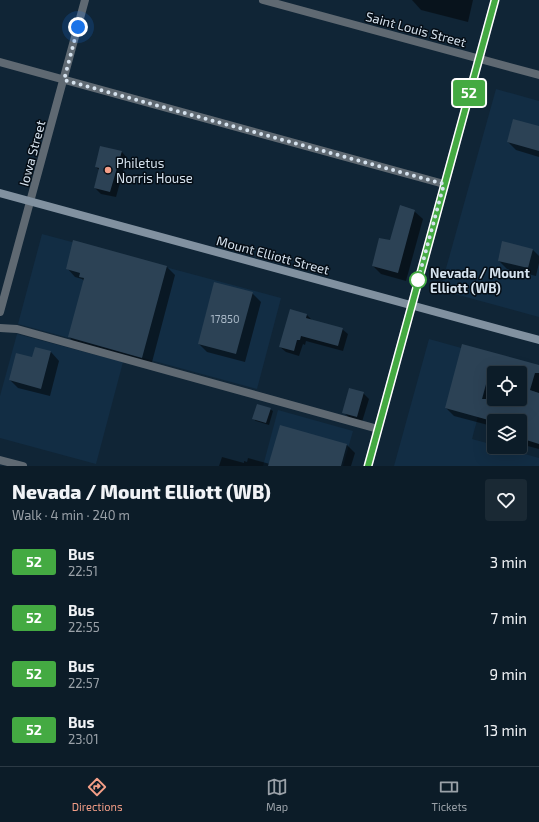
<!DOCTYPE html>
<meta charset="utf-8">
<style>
body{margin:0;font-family:"Exo 2",sans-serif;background:#1a2934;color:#f1f3f6;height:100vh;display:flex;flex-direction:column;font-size:15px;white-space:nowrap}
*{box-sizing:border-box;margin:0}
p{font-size:13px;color:#9aa1a8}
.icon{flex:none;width:22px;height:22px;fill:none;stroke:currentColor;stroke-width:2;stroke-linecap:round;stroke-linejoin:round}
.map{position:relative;height:466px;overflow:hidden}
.details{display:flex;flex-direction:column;background:#0c1c28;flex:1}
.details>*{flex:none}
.badge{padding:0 8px;border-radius:3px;font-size:14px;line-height:26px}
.buttons{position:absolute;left:487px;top:366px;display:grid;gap:8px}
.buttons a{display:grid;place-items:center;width:40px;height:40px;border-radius:4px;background:#0c1c28;box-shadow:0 4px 16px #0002,0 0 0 1px #2c3a45;font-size:20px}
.you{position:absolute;width:20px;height:20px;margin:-10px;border:3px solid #fff;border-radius:50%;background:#1a73e8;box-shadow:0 0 0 6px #1a73e833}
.map>.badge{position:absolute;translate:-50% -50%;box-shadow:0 0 0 2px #fff}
.round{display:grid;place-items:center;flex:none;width:42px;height:42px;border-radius:4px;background:#1a2934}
.headline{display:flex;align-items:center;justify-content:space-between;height:68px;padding:0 12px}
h1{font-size:19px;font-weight:800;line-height:30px}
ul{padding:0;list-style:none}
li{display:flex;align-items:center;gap:12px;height:56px;padding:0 12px}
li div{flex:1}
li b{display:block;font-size:15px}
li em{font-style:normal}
li .badge{min-width:44px;font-weight:700;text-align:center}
.tab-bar{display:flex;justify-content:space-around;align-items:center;height:56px;border-top:1px solid #2c3a45;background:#0c1c28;font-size:11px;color:#9aa1a8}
.tab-bar a{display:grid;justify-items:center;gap:2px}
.tab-bar .on{color:#f49e87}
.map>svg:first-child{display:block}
.built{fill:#122d44}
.shadow{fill:#0007;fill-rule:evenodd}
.building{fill:#2c4255;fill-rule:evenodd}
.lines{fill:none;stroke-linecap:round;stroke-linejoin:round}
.lane{stroke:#5f6972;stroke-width:8}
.street{stroke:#5f6972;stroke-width:8}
.secondary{stroke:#8191a0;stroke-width:8}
.line-casing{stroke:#fff;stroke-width:9}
.line{stroke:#44aa42;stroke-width:6}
.walk{stroke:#d5e2ee;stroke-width:4;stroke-dasharray:0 7.2}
.poi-dot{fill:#f49e87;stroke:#050d15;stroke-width:1.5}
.stop-dot{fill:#fff;stroke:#44aa42;stroke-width:2}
.labels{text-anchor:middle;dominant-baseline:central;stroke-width:3;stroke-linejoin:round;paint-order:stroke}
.number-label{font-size:11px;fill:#abbac8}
.street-label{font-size:13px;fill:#d5e2ee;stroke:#050d15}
.poi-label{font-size:13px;fill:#d5e2ee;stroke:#050d15;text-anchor:start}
.stop-label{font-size:13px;font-weight:bold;fill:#d5e2ee;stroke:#050d15;text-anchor:start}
</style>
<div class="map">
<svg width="539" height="466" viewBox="0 0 539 466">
<rect width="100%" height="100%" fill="#102536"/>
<g class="built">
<path d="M 496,89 L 539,101 L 539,317 L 440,290 Z"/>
<path d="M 42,234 L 281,298 L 257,389 L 18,324 Z"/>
<path d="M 17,334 L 123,362 L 96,464 L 0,438 L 0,396 Z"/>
<path d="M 429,339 L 494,357 L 472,439 L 494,445 L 494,447 L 500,447 L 539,458 L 539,466 L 394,466 Z"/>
<path d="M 278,410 L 353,431 L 343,466 L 263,466 Z"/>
</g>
<g class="shadow">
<path d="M 412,0 L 473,0 L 468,22 L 421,10 Z"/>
<path d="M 539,127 L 539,157 L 516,150 L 508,142 Z"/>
<path d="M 101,147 L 122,152 L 127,158 L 116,197 L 101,194 L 95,188 L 100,171 L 96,167 Z"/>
<path d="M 414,211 L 423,219 L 406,281 L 381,274 L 373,266 Z"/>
<path d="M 532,249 L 539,256 L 539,263 L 536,276 L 507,269 L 499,261 Z"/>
<path d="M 167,267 L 175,275 L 151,366 L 77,345 L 69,337 L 84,281 L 82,279 L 75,277 L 67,268 Z"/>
<path d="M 252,293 L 261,302 L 245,362 L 207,352 L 199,344 Z"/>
<path d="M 307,315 L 313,321 L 342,329 L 348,334 L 343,351 L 306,341 L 305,345 L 303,344 L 299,356 L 286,352 L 280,347 Z"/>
<path d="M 463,346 L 539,368 L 539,449 L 520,444 L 520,421 L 494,421 L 494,436 L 487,429 L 488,425 L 454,416 L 446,408 ZM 494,373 L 520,373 L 520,399 L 494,399 Z"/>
<path d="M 36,348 L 51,352 L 59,361 L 50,396 L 18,388 L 10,380 L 33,359 Z"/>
<path d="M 363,393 L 369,399 L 362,422 L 349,418 L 344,412 Z"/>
<path d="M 270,409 L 273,411 L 269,425 L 256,421 L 253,419 Z"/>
<path d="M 280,427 L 347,445 L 355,453 L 351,466 L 219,466 L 222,457 L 244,463 L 244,461 L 247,462 L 248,458 L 270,464 Z"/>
</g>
<g class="building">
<path d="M 513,119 L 539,126 L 539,151 L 507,142 Z"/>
<path d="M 100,146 L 122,151 L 110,192 L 94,188 L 99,168 L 95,167 Z"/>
<path d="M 400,205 L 415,210 L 398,273 L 372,266 L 379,238 L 390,240 Z"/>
<path d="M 73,240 L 167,266 L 142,358 L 68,337 L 84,278 L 79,277 L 80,273 L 66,269 Z"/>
<path d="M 502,241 L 533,249 L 528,268 L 498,261 Z"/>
<path d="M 214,282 L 253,292 L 236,354 L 198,344 Z"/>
<path d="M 290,309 L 307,314 L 306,318 L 343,328 L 338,346 L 301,336 L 300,340 L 297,340 L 294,351 L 279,347 Z"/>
<path d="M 462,344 L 539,365 L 539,373 L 535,373 L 530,390 L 539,393 L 539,444 L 520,438 L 520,421 L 492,421 L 445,408 ZM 489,373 L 520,373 L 520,399 L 482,399 Z"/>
<path d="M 35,347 L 51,351 L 41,389 L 9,380 L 16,353 L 32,357 Z"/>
<path d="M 349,388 L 364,392 L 357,417 L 342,413 Z"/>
<path d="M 257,404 L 271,408 L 266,423 L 252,419 Z"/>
<path d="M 280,425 L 347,444 L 341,466 L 268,466 Z"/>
</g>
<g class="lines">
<g class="lane">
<path d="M 0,62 L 444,184"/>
<path d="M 0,328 L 17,329 L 378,429"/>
</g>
<g class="street">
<path d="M 263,0 L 539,75"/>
<path d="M 0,312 L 85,0"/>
<path d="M 0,460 L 23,466"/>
</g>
<g class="secondary">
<path d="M 0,193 L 539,340"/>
<path d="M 368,466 L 495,0"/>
</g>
</g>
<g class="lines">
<defs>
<path id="line" d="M 368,466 L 495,0"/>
</defs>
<use href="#line" class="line-casing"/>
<use href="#line" class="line"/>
<path class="walk" d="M 78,27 L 64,80 L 444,184 L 418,280"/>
</g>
<circle class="poi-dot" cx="108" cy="170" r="4"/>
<circle class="stop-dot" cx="418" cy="280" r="8"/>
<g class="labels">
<g class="number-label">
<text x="225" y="318">17850</text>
</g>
<g class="street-label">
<text transform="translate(416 29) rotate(15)">Saint Louis Street</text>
<text transform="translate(32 153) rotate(-75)">Iowa Street</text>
<text transform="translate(273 255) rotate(15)">Mount Elliott Street</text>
</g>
<g class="poi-label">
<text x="116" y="163">Philetus<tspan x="116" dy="15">Norris House</tspan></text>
</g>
<g class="stop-label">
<text x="430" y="273">Nevada / Mount<tspan x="430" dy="15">Elliott (WB)</tspan></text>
</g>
</g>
</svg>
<div class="buttons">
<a><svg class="icon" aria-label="locate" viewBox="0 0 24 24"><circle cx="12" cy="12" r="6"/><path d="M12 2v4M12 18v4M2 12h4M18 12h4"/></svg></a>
<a><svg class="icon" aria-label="layers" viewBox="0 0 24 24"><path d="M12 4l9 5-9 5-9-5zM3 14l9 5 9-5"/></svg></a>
</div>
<div class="you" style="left:78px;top:27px"></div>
<b class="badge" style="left:469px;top:93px;background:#44aa42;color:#fff">52</b>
</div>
<section class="details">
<div class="headline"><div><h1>Nevada / Mount Elliott (WB)</h1><p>Walk · 4 min · 240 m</p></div><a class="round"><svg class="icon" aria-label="heart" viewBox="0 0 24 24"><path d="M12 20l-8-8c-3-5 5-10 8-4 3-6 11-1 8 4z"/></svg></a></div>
<ul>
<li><span class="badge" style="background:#44aa42;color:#fff">52</span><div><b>Bus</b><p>22:51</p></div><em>3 min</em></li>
<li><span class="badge" style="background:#44aa42;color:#fff">52</span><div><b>Bus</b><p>22:55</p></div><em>7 min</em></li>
<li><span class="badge" style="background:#44aa42;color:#fff">52</span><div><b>Bus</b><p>22:57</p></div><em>9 min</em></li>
<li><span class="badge" style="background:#44aa42;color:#fff">52</span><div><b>Bus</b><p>23:01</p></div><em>13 min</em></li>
</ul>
</section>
<nav class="tab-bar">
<a class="on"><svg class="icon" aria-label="directions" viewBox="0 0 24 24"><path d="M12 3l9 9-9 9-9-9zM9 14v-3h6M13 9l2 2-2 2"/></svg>Directions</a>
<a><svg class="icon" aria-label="map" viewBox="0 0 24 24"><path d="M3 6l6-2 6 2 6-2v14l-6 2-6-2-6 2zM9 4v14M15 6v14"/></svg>Map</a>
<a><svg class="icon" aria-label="tickets" viewBox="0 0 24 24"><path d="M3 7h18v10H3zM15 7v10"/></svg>Tickets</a>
</nav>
